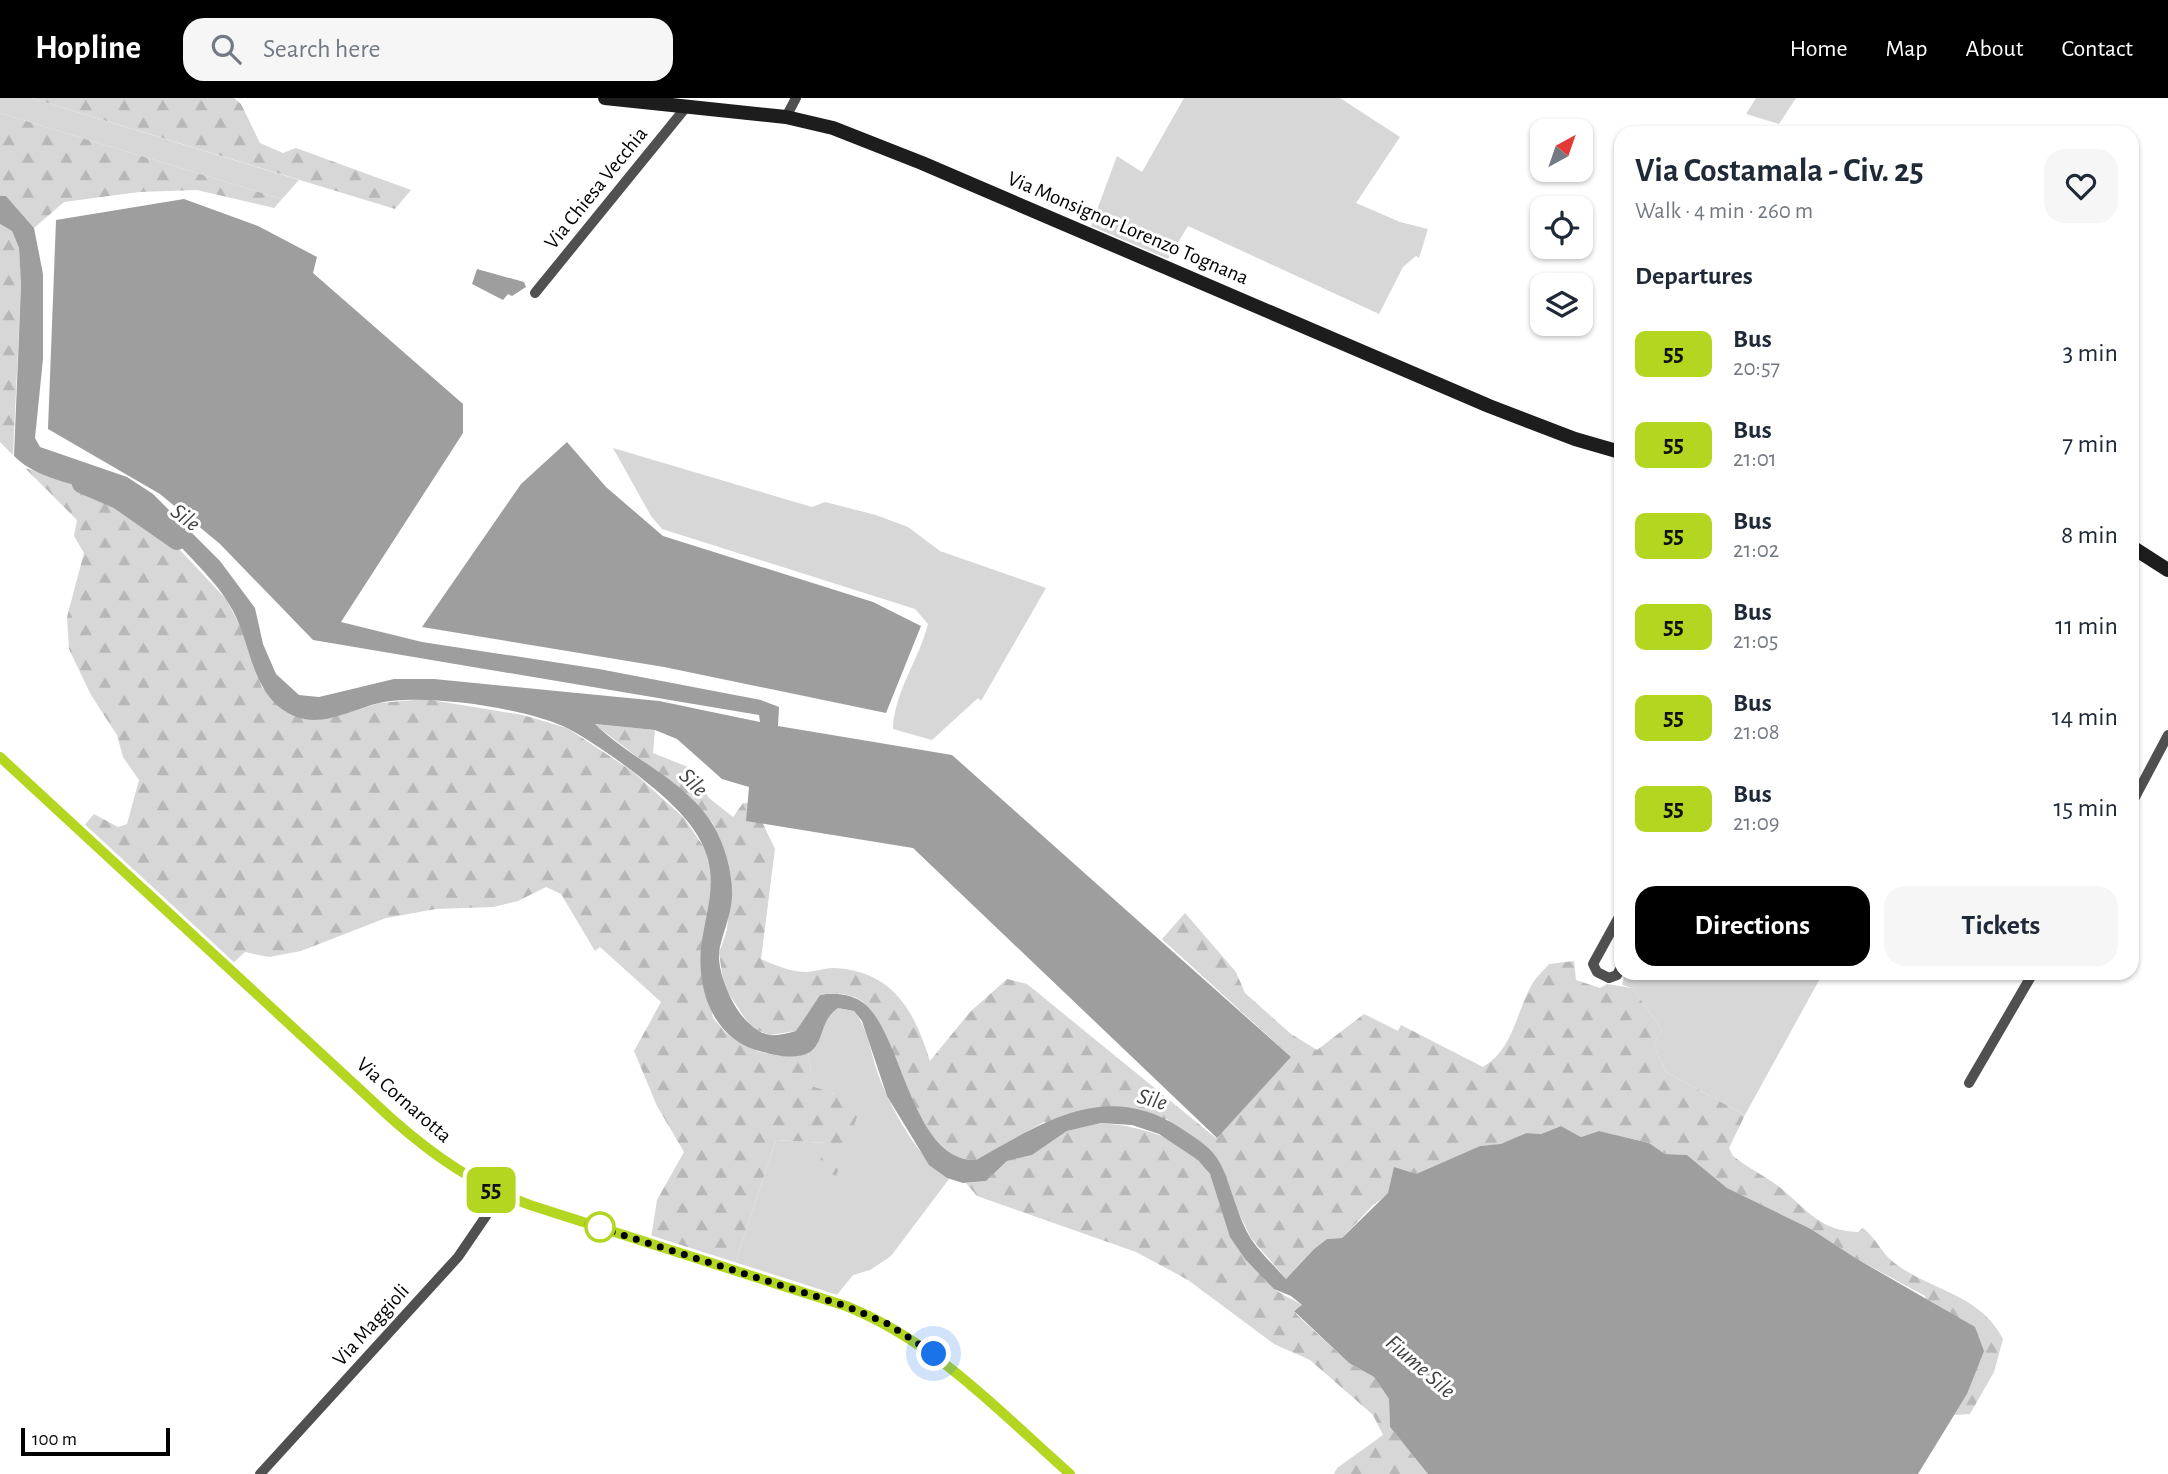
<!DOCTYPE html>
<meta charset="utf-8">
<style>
body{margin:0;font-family:"Alegreya Sans",sans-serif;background:#f6f6f7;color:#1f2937;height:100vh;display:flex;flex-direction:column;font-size:26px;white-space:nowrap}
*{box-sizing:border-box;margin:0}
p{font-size:23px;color:#747a83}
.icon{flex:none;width:38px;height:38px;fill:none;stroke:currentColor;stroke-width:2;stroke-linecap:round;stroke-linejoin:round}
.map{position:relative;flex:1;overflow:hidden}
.sheet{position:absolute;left:1614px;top:28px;width:525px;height:854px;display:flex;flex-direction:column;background:#fff;border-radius:21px;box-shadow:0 2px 5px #0004}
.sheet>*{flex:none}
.badge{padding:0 14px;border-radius:10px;font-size:24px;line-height:46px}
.needle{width:46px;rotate:40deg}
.fabs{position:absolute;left:1530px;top:21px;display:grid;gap:14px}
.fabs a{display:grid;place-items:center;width:63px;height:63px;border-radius:14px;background:#fff;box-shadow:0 2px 5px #0004;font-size:35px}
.scale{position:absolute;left:21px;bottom:18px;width:149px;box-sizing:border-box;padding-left:7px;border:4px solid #000;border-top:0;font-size:19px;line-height:24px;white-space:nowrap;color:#000;-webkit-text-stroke:5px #fff;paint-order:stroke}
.you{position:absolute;width:35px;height:35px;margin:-18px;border:5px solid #fff;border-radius:50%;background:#1a73e8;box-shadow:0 0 0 10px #1a73e833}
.map>.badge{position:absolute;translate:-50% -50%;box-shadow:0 0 0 4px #fff}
h2{padding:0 21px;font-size:26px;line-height:63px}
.round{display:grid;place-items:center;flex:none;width:74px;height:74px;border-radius:21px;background:#f6f6f7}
.overview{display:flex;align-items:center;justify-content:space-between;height:119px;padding:0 21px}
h1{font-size:33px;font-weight:700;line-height:52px}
.button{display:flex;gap:14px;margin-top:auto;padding:14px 21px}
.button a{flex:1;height:80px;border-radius:21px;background:#000;color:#fff;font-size:28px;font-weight:700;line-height:80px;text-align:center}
.button a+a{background:#f6f6f7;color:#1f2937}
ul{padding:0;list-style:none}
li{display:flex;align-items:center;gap:21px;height:91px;padding:0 21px}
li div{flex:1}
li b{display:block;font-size:26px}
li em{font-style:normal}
li .badge{min-width:77px;font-weight:700;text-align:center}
header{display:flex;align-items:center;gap:42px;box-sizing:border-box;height:98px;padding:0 35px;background:#000;color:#fff}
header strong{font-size:33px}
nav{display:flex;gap:38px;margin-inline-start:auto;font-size:24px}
.search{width:490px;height:63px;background:#f6f6f7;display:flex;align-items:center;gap:18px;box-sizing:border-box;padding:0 24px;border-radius:21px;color:#747a83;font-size:26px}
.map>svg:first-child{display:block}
.green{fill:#d7d7d7}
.forest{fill:url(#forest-firs)}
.water{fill:#9e9e9e}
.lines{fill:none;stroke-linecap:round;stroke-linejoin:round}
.river{stroke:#9e9e9e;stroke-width:18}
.street{stroke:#505050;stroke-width:10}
.secondary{stroke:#1d1d1d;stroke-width:14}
.line-casing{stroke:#fff;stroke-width:16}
.line{stroke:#b3d621;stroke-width:10}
.walk{stroke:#000;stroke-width:7;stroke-dasharray:0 12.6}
.stop-dot{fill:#fff;stroke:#b3d621;stroke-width:3.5}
.labels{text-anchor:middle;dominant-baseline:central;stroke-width:6;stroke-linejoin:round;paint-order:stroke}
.street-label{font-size:21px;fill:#000;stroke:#fff}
.water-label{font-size:23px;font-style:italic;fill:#3f3f3f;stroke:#fff}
</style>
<header>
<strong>Hopline</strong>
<div class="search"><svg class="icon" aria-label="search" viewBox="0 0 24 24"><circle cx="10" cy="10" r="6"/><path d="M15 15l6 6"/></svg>Search here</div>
<nav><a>Home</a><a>Map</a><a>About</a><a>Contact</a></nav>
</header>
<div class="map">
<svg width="2168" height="1376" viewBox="0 0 2168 1376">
<defs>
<pattern id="forest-firs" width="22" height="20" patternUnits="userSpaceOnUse" patternTransform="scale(1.75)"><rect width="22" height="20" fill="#d7d7d7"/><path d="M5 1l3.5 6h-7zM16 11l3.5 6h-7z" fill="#b7b7b7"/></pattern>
</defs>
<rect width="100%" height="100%" fill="#fff"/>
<g class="green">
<path d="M 0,0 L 31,0 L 299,82 L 282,101 L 0,15 Z"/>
<path d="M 1184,0 L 1340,0 L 1400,39 L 1356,105 L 1400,124 L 1428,131 L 1419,160 L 1416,158 L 1403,169 L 1379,216 L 1188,128 L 1168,161 L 1091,128 L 1117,58 L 1142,74 Z"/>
<path d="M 1756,0 L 1796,0 L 1779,26 L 1746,16 Z"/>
<path d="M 613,350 L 812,409 L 825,404 L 876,417 L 908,429 L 940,453 L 1046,490 L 981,603 L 978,600 L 932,642 L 893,631 C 894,594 919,562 928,526 L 915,511 L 662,431 L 651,418 Z"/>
<path d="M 1625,875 L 1823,875 L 1745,1017 L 1666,974 L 1654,947 L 1662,931 L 1632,890 L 1622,887 Z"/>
<path d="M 838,910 L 854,913 C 868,930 870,953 877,973 C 888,1006 920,1064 949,1081 L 891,1158 L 870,1172 L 853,1177 L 836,1198 L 735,1166 L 776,1042 L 826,1045 L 836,1078 L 834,996 L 804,986 L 811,971 L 808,954 L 826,918 Z"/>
</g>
<g class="forest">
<path d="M 31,0 L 234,0 L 241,6 L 260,45 L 283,55 L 296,50 L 411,92 L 395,111 Z"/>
<path d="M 0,15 L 282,101 L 274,110 L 197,92 L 139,94 L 64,104 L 34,130 L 6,98 L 0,98 Z"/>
<path d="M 0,126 L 12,133 L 19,150 L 21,187 L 13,357 L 0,344 Z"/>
<path d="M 25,370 L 91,389 L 146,416 L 226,501 L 241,530 L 262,590 L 337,618 L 379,605 L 425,601 L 523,617 L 567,630 L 632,673 L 684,720 L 705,751 L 712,776 L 712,796 L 701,854 L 713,920 L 726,935 L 757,953 L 778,958 L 808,954 L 811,971 L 805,986 C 823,992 851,998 857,1019 L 836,1078 L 818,1070 L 826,1045 L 776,1042 L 735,1166 L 651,1140 L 657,1102 L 684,1054 L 657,1008 L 634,953 L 661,904 L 600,849 L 595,853 L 561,796 L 546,789 L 518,803 L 493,809 L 436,811 L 386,820 L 301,853 L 269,859 L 245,854 L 231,867 L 83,729 L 94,716 L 118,729 L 127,726 L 139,682 L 123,659 L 117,637 L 91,597 L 69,551 L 67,519 L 84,455 L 74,438 L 77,422 Z"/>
<path d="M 594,626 L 655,632 L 653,655 L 688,669 L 709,700 L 733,719 L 743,705 L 753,705 L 775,751 L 761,861 C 775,867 791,874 807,874 C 816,873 825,870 834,870 C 893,873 914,912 930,963 L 970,914 L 1007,881 L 1027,886 L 1216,1040 L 1291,959 L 1162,841 L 1185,815 L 1236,874 L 1245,895 L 1291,936 L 1317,952 L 1364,916 L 1398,933 L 1401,927 L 1483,969 C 1514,950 1515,917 1531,888 C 1535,880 1543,873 1549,866 L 1574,863 L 1576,882 L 1600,890 L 1607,886 L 1632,890 L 1662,931 L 1654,947 L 1666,974 L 1745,1017 L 1729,1050 L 1733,1058 C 1749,1071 1768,1079 1783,1092 C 1808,1113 1821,1133 1858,1134 L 1863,1130 C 1875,1139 1881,1154 1892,1163 C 1927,1192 1980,1195 2003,1241 L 1994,1274 L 1970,1316 L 1954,1317 L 1967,1296 L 1925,1198 L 1857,1161 L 1811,1131 L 1727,1090 L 1687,1057 L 1665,1056 L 1649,1045 L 1599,1033 L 1581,1039 L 1561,1028 L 1541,1036 L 1525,1035 L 1501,1047 L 1480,1048 L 1416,1076 L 1373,1107 L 1342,1140 L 1327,1141 L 1314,1151 L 1286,1181 L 1251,1140 L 1236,1109 L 1167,1021 L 1044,1024 L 976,1062 C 914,1064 901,942 866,907 C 854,895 835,894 820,897 L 796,933 L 770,937 L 752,930 L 724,889 L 719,855 L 727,832 L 731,778 L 713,726 L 691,700 Z"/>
<path d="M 1101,1025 C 1140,1028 1187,1040 1209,1075 C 1215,1084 1217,1096 1221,1105 C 1235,1133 1253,1164 1272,1188 C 1278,1196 1294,1201 1303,1208 L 1294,1212 L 1297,1217 L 1349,1265 L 1374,1279 L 1389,1301 L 1390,1329 L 1428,1376 L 1334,1376 L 1337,1370 L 1383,1337 L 1373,1317 L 1310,1262 L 1274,1246 L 1188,1182 L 1136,1154 L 977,1098 L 966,1085 L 986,1083 L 1007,1063 L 1032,1057 L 1067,1033 Z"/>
</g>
<g class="water">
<path d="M 0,98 L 6,98 L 34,130 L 43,176 L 43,261 L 35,340 L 40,349 L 127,379 L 153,396 L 220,463 L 255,510 L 263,546 L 276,576 L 299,597 L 319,599 L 394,581 L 434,581 L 659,603 L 760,624 L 759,617 L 313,542 L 220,446 L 160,396 L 48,331 L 56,122 L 184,101 L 258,128 L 317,159 L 313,175 L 463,306 L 463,335 L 341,524 L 422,544 L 599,571 L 761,602 L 779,609 L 778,628 L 952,657 L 1291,959 L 1217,1040 L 913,750 L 746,723 L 749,689 L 722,681 L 677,641 L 655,632 L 595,626 C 630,661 686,682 713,727 C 725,747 733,776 732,799 C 731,819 720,841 719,856 C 718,883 742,933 770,937 C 778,938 788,935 796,933 L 820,897 C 836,894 853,896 866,907 C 903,941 913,1064 976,1062 C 1044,1024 1107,981 1182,1031 C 1197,1041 1213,1050 1221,1067 C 1232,1090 1237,1118 1251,1141 C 1261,1155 1274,1168 1286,1181 L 1314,1151 L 1327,1141 L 1342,1140 L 1388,1095 L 1394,1069 L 1416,1076 L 1480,1048 L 1501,1046 L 1526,1035 L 1541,1036 L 1561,1028 L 1581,1039 L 1599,1033 L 1649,1045 L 1665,1056 L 1687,1057 L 1727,1090 L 1811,1131 L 1857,1161 L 1975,1229 L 1984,1253 L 1967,1296 L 1918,1376 L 1428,1376 L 1390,1329 L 1389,1301 L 1374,1279 L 1349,1265 L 1294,1213 L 1302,1207 L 1291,1198 L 1274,1191 L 1245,1161 L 1230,1139 L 1210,1076 L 1198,1062 L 1159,1036 L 1132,1027 L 1101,1025 L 1067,1033 L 1032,1057 L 1007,1063 L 986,1083 L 963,1085 L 947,1080 L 929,1067 L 887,998 L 862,923 L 854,913 L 838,910 C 819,923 825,943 810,954 C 797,962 777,958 763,954 C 715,943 697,896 701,850 C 705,815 719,785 704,750 C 691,719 660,695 635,675 C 615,660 591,643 569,631 C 529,610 422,595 379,605 C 353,611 324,629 297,619 C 259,605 253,564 241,531 C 235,514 225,498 213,484 C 191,458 149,414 119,401 C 85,386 39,384 14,358 L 21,187 L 19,150 L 12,133 L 0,126 Z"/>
<path d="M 477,171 L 524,184 L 526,189 L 512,198 L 508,196 L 503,202 L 472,186 Z"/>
<path d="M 567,344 L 606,389 L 663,438 L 873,504 L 921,528 L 886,615 L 664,569 L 422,529 L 521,386 Z"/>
</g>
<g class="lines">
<path class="river" d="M 81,386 L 118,402 L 177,443"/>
<g class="street">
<path d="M 786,19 L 796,0"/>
<path d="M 535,195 L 687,8"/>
<path d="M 2132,705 L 2168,637"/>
<path d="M 1620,817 L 1593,866 L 1597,874 L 1609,880 L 1617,877 L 1620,871"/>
<path d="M 1969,985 L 2033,875"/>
<path d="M 260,1376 L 458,1159 L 501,1096"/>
</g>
<g class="secondary">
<path d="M 605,0 L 786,19 L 833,30 L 922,65 L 1489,308 L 1575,341 L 1620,354"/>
<path d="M 2132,449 L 2168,472"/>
<path d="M 0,659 L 392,1021 C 435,1059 476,1087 530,1107 L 846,1208 C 934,1242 1000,1314 1070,1376"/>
</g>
</g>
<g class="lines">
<defs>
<path id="line" d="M 0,659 L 392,1021 C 435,1059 476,1087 530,1107 L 846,1208 C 934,1243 1000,1314 1070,1376"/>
</defs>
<use href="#line" class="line-casing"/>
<use href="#line" class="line"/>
<path class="walk" d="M 600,1129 L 588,1126 L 846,1208 L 888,1226 L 934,1256"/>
</g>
<circle class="stop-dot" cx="600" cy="1129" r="14"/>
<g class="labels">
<g class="street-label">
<text transform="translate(596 90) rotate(-51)">Via Chiesa Vecchia</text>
<text transform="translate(1128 130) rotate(23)">Via Monsignor Lorenzo Tognana</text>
<text transform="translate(404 1002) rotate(41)">Via Cornarotta</text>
<text transform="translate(371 1227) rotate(-48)">Via Maggioli</text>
</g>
<g class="water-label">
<text transform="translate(185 420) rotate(38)">Sile</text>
<text transform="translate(693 685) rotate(45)">Sile</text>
<text transform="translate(1152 1002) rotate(16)">Sile</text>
<text transform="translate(1420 1269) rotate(41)">Fiume Sile</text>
</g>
</g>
</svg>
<div class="fabs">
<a><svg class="needle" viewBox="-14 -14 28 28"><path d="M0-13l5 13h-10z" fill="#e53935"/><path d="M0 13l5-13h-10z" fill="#747a83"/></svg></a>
<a><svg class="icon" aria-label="locate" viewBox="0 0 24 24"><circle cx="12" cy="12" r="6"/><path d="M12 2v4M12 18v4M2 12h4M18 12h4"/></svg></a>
<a><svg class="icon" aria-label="layers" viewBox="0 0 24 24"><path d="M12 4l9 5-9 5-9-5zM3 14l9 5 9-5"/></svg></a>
</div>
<div class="scale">100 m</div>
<div class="you" style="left:934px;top:1256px"></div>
<b class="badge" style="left:491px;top:1092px;background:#b3d621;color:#111">55</b>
<section class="sheet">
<div class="overview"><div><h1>Via Costamala - Civ. 25</h1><p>Walk · 4 min · 260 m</p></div><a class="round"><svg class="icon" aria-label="heart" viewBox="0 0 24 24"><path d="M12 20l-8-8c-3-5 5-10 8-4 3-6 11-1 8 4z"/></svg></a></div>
<h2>Departures</h2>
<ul>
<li><span class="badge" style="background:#b3d621;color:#111">55</span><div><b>Bus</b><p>20:57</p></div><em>3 min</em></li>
<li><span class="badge" style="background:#b3d621;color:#111">55</span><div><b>Bus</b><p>21:01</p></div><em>7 min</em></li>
<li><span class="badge" style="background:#b3d621;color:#111">55</span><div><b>Bus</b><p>21:02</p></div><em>8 min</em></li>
<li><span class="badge" style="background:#b3d621;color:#111">55</span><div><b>Bus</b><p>21:05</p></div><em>11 min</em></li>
<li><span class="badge" style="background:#b3d621;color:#111">55</span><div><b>Bus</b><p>21:08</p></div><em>14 min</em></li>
<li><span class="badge" style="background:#b3d621;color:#111">55</span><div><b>Bus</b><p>21:09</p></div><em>15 min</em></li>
</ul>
<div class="button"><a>Directions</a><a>Tickets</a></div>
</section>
</div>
